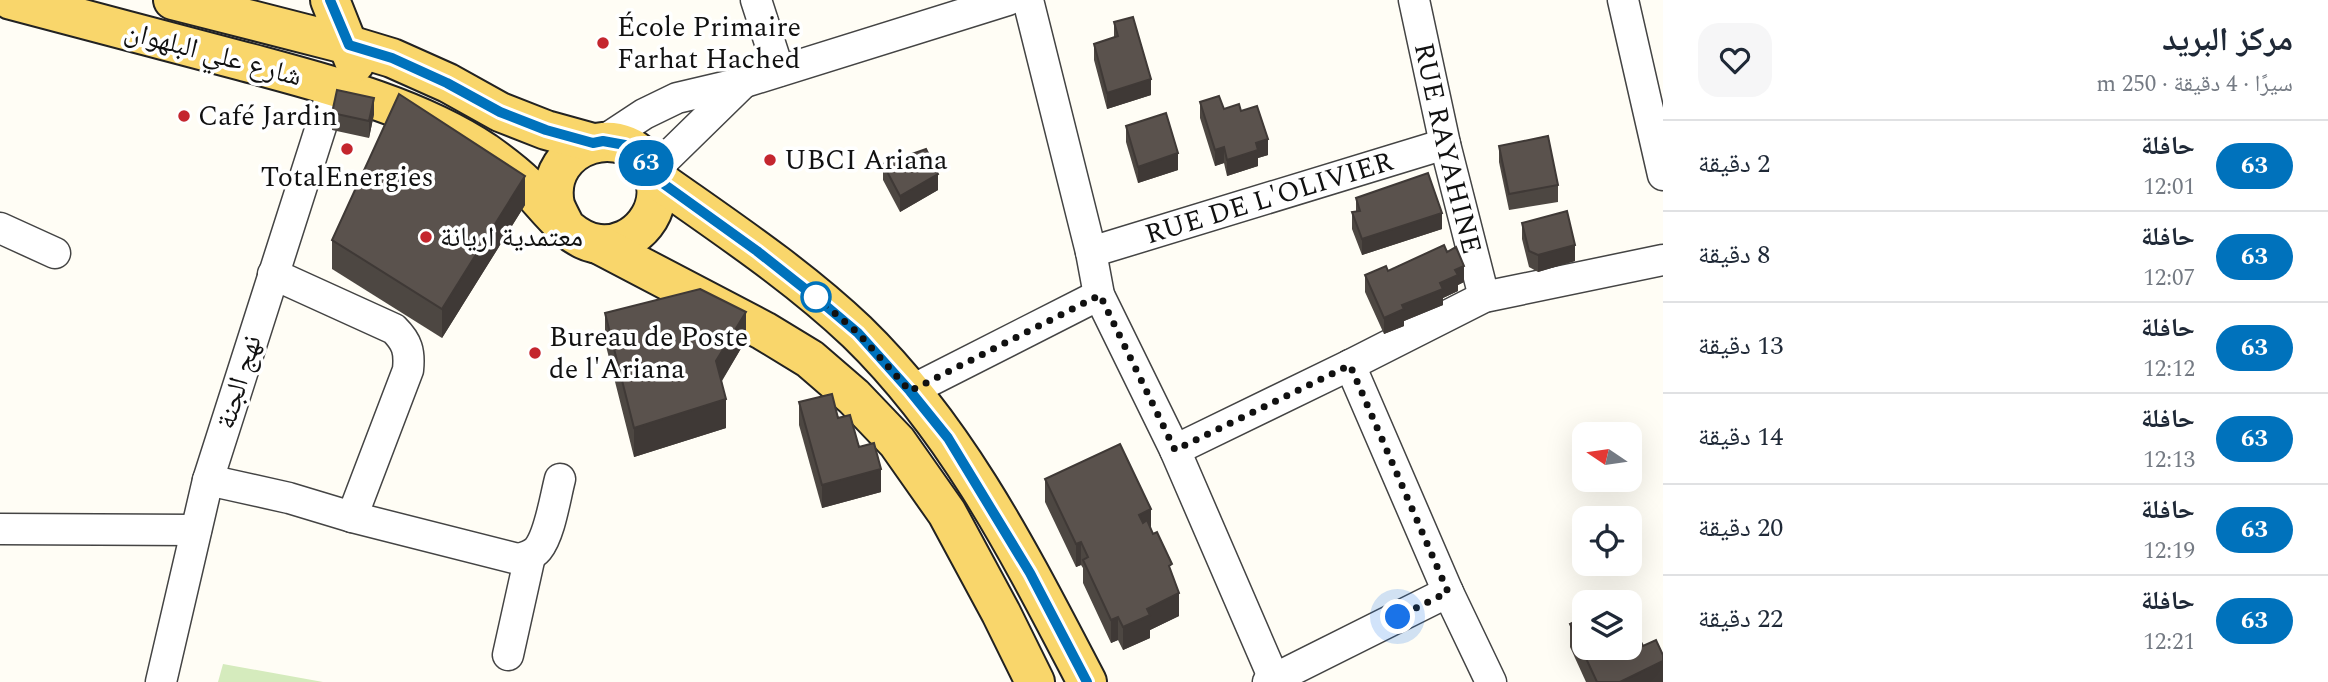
<!DOCTYPE html>
<html lang="ar">
<meta charset="utf-8">
<style>
body{margin:0;font-family:Spectral,"Noto Naskh Arabic",serif;background:#f6f6f7;color:#1f2937;direction:rtl;height:100vh;display:flex;flex-direction:column;font-size:26px;white-space:nowrap}
*{box-sizing:border-box;margin:0}
p{font-size:23px;color:#747a83}
.icon{flex:none;width:38px;height:38px;fill:none;stroke:currentColor;stroke-width:2;stroke-linecap:round;stroke-linejoin:round}
.map{position:relative;flex:1;overflow:hidden;direction:ltr}
.sheet{display:flex;flex-direction:column;background:#fff;width:665px}
.sheet>*{flex:none}
.badge{padding:0 14px;border-radius:23px;font-size:24px;line-height:46px}
.needle{width:46px;rotate:283deg}
.controls{position:absolute;left:1572px;top:422px;display:grid;gap:14px}
.controls a{display:grid;place-items:center;width:70px;height:70px;border-radius:14px;background:#fff;box-shadow:0 7px 28px #0002;font-size:35px}
.you{position:absolute;width:35px;height:35px;margin:-18px;border:5px solid #fff;border-radius:50%;background:#1a73e8;box-shadow:0 0 0 10px #1a73e833}
.map>.badge{position:absolute;translate:-50% -50%;box-shadow:0 0 0 4px #fff}
.round{display:grid;place-items:center;flex:none;width:74px;height:74px;border-radius:21px;background:#f6f6f7}
.overview{display:flex;align-items:center;justify-content:space-between;height:119px;padding:0 35px}
h1{font-size:33px;font-weight:800;line-height:52px}
ul{padding:0;list-style:none}
li{display:flex;align-items:center;gap:21px;height:91px;padding:0 35px;border-top:2px solid #e0e1e3}
li div{flex:1}
li b{display:block;font-size:26px}
li em{font-style:normal}
li .badge{min-width:77px;font-weight:700;text-align:center}
main{display:flex;flex:1;min-height:0}
.map>svg:first-child{display:block}
.green{fill:#d5ebbd}
.lines{fill:none;stroke-linecap:round;stroke-linejoin:round}
.minor-casing{stroke:#444;stroke-width:33}
.major-casing{stroke:#222;stroke-width:42}
.minor{stroke:#fff;stroke-width:30}
.major{stroke:#f9d66b;stroke-width:38}
.wall{fill:#4d4742}
.shaded-wall{fill:#3f3936}
.building{fill:#5a524d;stroke:#3f3936;stroke-width:2}
.line-casing{stroke:#fff;stroke-width:16}
.line{stroke:#0072bc;stroke-width:10}
.walk{stroke:#111;stroke-width:7;stroke-dasharray:0 12.6}
.poi-dot{fill:#c4262e;stroke:#fff;stroke-width:2.5}
.stop-dot{fill:#fff;stroke:#0072bc;stroke-width:3.5}
.labels{text-anchor:middle;dominant-baseline:central;stroke-width:7;stroke-linejoin:round;paint-order:stroke}
.poi-label{font-size:28px;fill:#111;stroke:#fff;text-anchor:start}
.street-label{font-size:28px;fill:#111;stroke:#fff}
</style>
<main>
<section class="sheet">
<div class="overview"><div><h1>مركز البريد</h1><p>سيرًا · 4 دقيقة · 250 m</p></div><a class="round"><svg class="icon" aria-label="heart" viewBox="0 0 24 24"><path d="M12 20l-8-8c-3-5 5-10 8-4 3-6 11-1 8 4z"/></svg></a></div>
<ul>
<li><span class="badge" style="background:#0072bc;color:#fff">63</span><div><b>حافلة</b><p>12:01</p></div><em>2 دقيقة</em></li>
<li><span class="badge" style="background:#0072bc;color:#fff">63</span><div><b>حافلة</b><p>12:07</p></div><em>8 دقيقة</em></li>
<li><span class="badge" style="background:#0072bc;color:#fff">63</span><div><b>حافلة</b><p>12:12</p></div><em>13 دقيقة</em></li>
<li><span class="badge" style="background:#0072bc;color:#fff">63</span><div><b>حافلة</b><p>12:13</p></div><em>14 دقيقة</em></li>
<li><span class="badge" style="background:#0072bc;color:#fff">63</span><div><b>حافلة</b><p>12:19</p></div><em>20 دقيقة</em></li>
<li><span class="badge" style="background:#0072bc;color:#fff">63</span><div><b>حافلة</b><p>12:21</p></div><em>22 دقيقة</em></li>
</ul>
</section>
<div class="map">
<svg width="1663" height="682" viewBox="0 0 1663 682">
<rect width="100%" height="100%" fill="#fffdf5"/>
<path class="green" d="M 223,664 L 323,682 L 218,682 Z"/>
<g class="lines">
<defs>
<g id="minor">
<path d="M 756,0 L 779,71"/>
<path d="M 1028,0 L 1091,252 L 1099,295 L 1175,450 L 1274,679"/>
<path id="s1" d="M 1414,0 L 1445,144 L 1484,297"/>
<path d="M 1623,0 L 1663,175"/>
<path d="M 603,141 L 644,114 L 677,98 L 745,82 L 1008,0"/>
<path d="M 652,172 L 742,84"/>
<path d="M 0,228 L 55,253"/>
<path id="s2" d="M 1091,252 L 1445,144"/>
<path d="M 273,274 L 394,329 C 407,342 410,351 408,370 L 352,517"/>
<path d="M 1350,365 L 1448,592 L 1491,682"/>
<path d="M 910,391 L 1099,295"/>
<path d="M 1175,450 L 1350,365 L 1484,297 L 1663,260"/>
<path d="M 208,480 L 289,498 L 352,517 L 518,559 C 526,557 533,555 538,549 C 550,534 555,498 560,479"/>
<path d="M 0,529 L 196,530"/>
<path d="M 508,655 L 530,556"/>
<path d="M 161,682 L 208,480 L 334,86"/>
<path d="M 1268,682 L 1448,592"/>
</g>
<g id="major">
<path d="M 11,0 C 88,20 165,41 242,61 C 323,83 414,105 485,152 C 499,162 514,173 526,185 C 546,205 569,241 599,244 C 636,248 667,209 653,174 C 630,116 542,143 555,205 C 557,211 561,218 564,224"/>
<path d="M 173,0 L 349,45 L 392,58 L 448,83 L 500,112 L 546,130 L 593,143"/>
<path d="M 330,0 L 355,63"/>
<path d="M 654,177 C 723,226 796,274 857,332 C 959,431 1022,558 1087,682"/>
<path d="M 598,244 L 764,331 L 810,359 L 854,397 L 897,442 L 947,513 L 1001,613 L 1035,682"/>
</g>
</defs>
<use href="#minor" class="minor-casing"/>
<use href="#major" class="major-casing"/>
<use href="#minor" class="minor"/>
<use href="#major" class="major"/>
</g>
<g class="wall">
<path d="M 1114,22 L 1151,95 L 1107,109 L 1094,60 L 1094,44 L 1114,37 Z"/>
<path d="M 1200,102 L 1224,109 L 1241,111 L 1268,155 L 1258,158 L 1258,166 L 1227,176 L 1224,163 L 1215,166 L 1200,118 Z"/>
<path d="M 332,113 L 374,114 L 369,138 L 332,130 Z"/>
<path d="M 1126,126 L 1178,170 L 1138,183 L 1126,142 Z"/>
<path d="M 1499,146 L 1558,185 L 1558,202 L 1509,210 L 1499,162 Z"/>
<path d="M 883,164 L 938,190 L 900,212 L 883,180 Z"/>
<path d="M 1356,198 L 1442,229 L 1362,255 L 1352,229 L 1352,212 L 1356,211 Z"/>
<path d="M 525,205 L 442,338 L 332,269 L 332,240 Z"/>
<path d="M 1522,223 L 1575,261 L 1538,272 L 1529,267 L 1522,239 Z"/>
<path d="M 1388,271 L 1464,282 L 1458,285 L 1458,291 L 1443,298 L 1443,305 L 1404,321 L 1404,326 L 1384,334 L 1365,292 L 1365,275 Z"/>
<path d="M 605,313 L 746,340 L 722,381 L 726,428 L 634,457 L 605,342 Z"/>
<path d="M 799,402 L 838,418 L 859,447 L 881,492 L 822,508 L 799,425 Z"/>
<path d="M 1045,479 L 1151,530 L 1172,574 L 1179,616 L 1150,630 L 1150,638 L 1123,650 L 1118,640 L 1111,643 L 1083,583 L 1083,568 L 1081,565 L 1076,567 L 1045,502 Z"/>
<path d="M 1570,624 L 1643,646 L 1663,682 L 1586,682 L 1570,647 Z"/>
</g>
<g class="shaded-wall">
<path d="M 1151,79 L 1151,95 L 1107,109 L 1107,93 Z"/>
<path d="M 374,98 L 374,114 L 369,138 L 369,121 Z"/>
<path d="M 1268,139 L 1268,155 L 1258,158 L 1258,166 L 1227,176 L 1227,160 L 1256,143 Z"/>
<path d="M 1224,147 L 1224,163 L 1215,166 L 1215,150 Z"/>
<path d="M 1178,153 L 1178,170 L 1138,183 L 1138,167 Z"/>
<path d="M 938,174 L 938,190 L 900,212 L 900,196 Z"/>
<path d="M 525,176 L 525,205 L 442,338 L 442,309 Z"/>
<path d="M 1442,213 L 1442,229 L 1362,255 L 1362,239 Z"/>
<path d="M 1575,245 L 1575,261 L 1538,272 L 1538,255 Z"/>
<path d="M 1464,266 L 1464,282 L 1458,285 L 1458,291 L 1443,298 L 1443,305 L 1404,321 L 1404,326 L 1384,334 L 1384,318 L 1402,305 L 1440,283 L 1455,270 Z"/>
<path d="M 746,312 L 746,340 L 716,390 L 716,361 Z"/>
<path d="M 726,399 L 726,428 L 634,457 L 634,428 Z"/>
<path d="M 881,469 L 881,492 L 822,508 L 822,485 Z"/>
<path d="M 1151,509 L 1151,532 L 1139,538 L 1139,515 Z"/>
<path d="M 1081,542 L 1081,565 L 1076,567 L 1076,544 Z"/>
<path d="M 1179,593 L 1179,616 L 1150,630 L 1150,638 L 1123,650 L 1123,627 L 1147,609 Z"/>
<path d="M 1118,617 L 1118,640 L 1111,643 L 1111,620 Z"/>
<path d="M 1663,661 L 1663,682 L 1620,682 Z"/>
</g>
<g class="building">
<path d="M 1133,17 L 1151,79 L 1107,93 L 1094,44 L 1118,36 L 1114,22 Z"/>
<path d="M 337,90 L 374,98 L 369,121 L 332,113 Z"/>
<path d="M 399,94 L 525,176 L 442,309 L 332,240 Z"/>
<path d="M 1219,96 L 1224,109 L 1239,104 L 1241,111 L 1257,106 L 1268,139 L 1256,143 L 1258,150 L 1227,160 L 1224,147 L 1215,150 L 1200,102 Z"/>
<path d="M 1166,113 L 1178,153 L 1138,167 L 1126,126 Z"/>
<path d="M 1548,136 L 1558,185 L 1509,194 L 1499,146 Z"/>
<path d="M 926,149 L 938,174 L 900,196 L 883,164 Z"/>
<path d="M 1428,173 L 1442,213 L 1362,239 L 1352,212 L 1360,211 L 1356,198 Z"/>
<path d="M 1567,211 L 1575,245 L 1538,255 L 1529,251 L 1522,223 Z"/>
<path d="M 1444,245 L 1447,252 L 1456,247 L 1464,266 L 1455,270 L 1458,275 L 1440,283 L 1443,289 L 1402,305 L 1404,309 L 1384,318 L 1365,275 L 1386,266 L 1388,271 Z"/>
<path d="M 700,289 L 746,312 L 716,361 L 726,399 L 634,428 L 605,313 Z"/>
<path d="M 832,394 L 838,418 L 850,415 L 859,447 L 874,443 L 881,469 L 822,485 L 799,402 Z"/>
<path d="M 1120,444 L 1151,509 L 1139,515 L 1143,523 L 1147,520 L 1153,534 L 1157,532 L 1172,564 L 1169,566 L 1179,593 L 1147,609 L 1150,615 L 1123,627 L 1118,617 L 1111,620 L 1083,560 L 1088,557 L 1081,542 L 1076,544 L 1045,479 Z"/>
<path d="M 1584,617 L 1584,648 L 1629,648 L 1629,618 L 1643,646 L 1656,640 L 1663,655 L 1663,661 L 1620,682 L 1597,682 L 1570,624 Z"/>
</g>
<g class="lines">
<defs>
<path id="line" d="M 330,0 L 349,45 L 392,58 L 447,83 L 500,112 L 546,130 L 593,143 L 603,141 L 625,145 L 643,158 L 654,177 L 757,251 L 819,300 L 858,333 L 910,391 L 948,438 L 1030,573 L 1087,682"/>
</defs>
<use href="#line" class="line-casing"/>
<use href="#line" class="line"/>
<path class="walk" d="M 816,297 L 858,333 L 910,391 L 1100,295 L 1175,450 L 1350,365 L 1448,592 L 1398,617"/>
</g>
<g class="poi-dot">
<circle cx="603" cy="43" r="7"/>
<circle cx="184" cy="116" r="7"/>
<circle cx="347" cy="149" r="7"/>
<circle cx="770" cy="160" r="7"/>
<circle cx="426" cy="237" r="7"/>
<circle cx="535" cy="353" r="7"/>
</g>
<circle class="stop-dot" cx="816" cy="297" r="14"/>
<g class="labels">
<g class="poi-label">
<text x="617" y="27">École Primaire<tspan x="617" dy="32">Farhat Hached</tspan></text>
<text x="198" y="116">Café Jardin</text>
<text x="784" y="160">UBCI Ariana</text>
<text x="347" y="177" text-anchor="middle">TotalEnergies</text>
<text x="440" y="237">معتمدية اريانة</text>
<text x="549" y="337">Bureau de Poste<tspan x="549" dy="32">de l'Ariana</tspan></text>
</g>
<g class="street-label">
<text transform="translate(213 54) rotate(15)">شارع علي البلهوان</text>
<text stroke="none"><textPath href="#s1" startOffset="152">RUE RAYAHINE</textPath></text>
<text stroke="none"><textPath href="#s2" startOffset="186">RUE DE L'OLIVIER</textPath></text>
<text transform="translate(239 382) rotate(-73)">نهج الجنة</text>
</g>
</g>
</svg>
<div class="controls">
<a><svg class="needle" viewBox="-14 -14 28 28"><path d="M0-13l5 13h-10z" fill="#e53935"/><path d="M0 13l5-13h-10z" fill="#747a83"/></svg></a>
<a><svg class="icon" aria-label="locate" viewBox="0 0 24 24"><circle cx="12" cy="12" r="6"/><path d="M12 2v4M12 18v4M2 12h4M18 12h4"/></svg></a>
<a><svg class="icon" aria-label="layers" viewBox="0 0 24 24"><path d="M12 4l9 5-9 5-9-5zM3 14l9 5 9-5"/></svg></a>
</div>
<div class="you" style="left:1398px;top:617px"></div>
<b class="badge" style="left:646px;top:163px;background:#0072bc;color:#fff">63</b>
</div>
</main>
